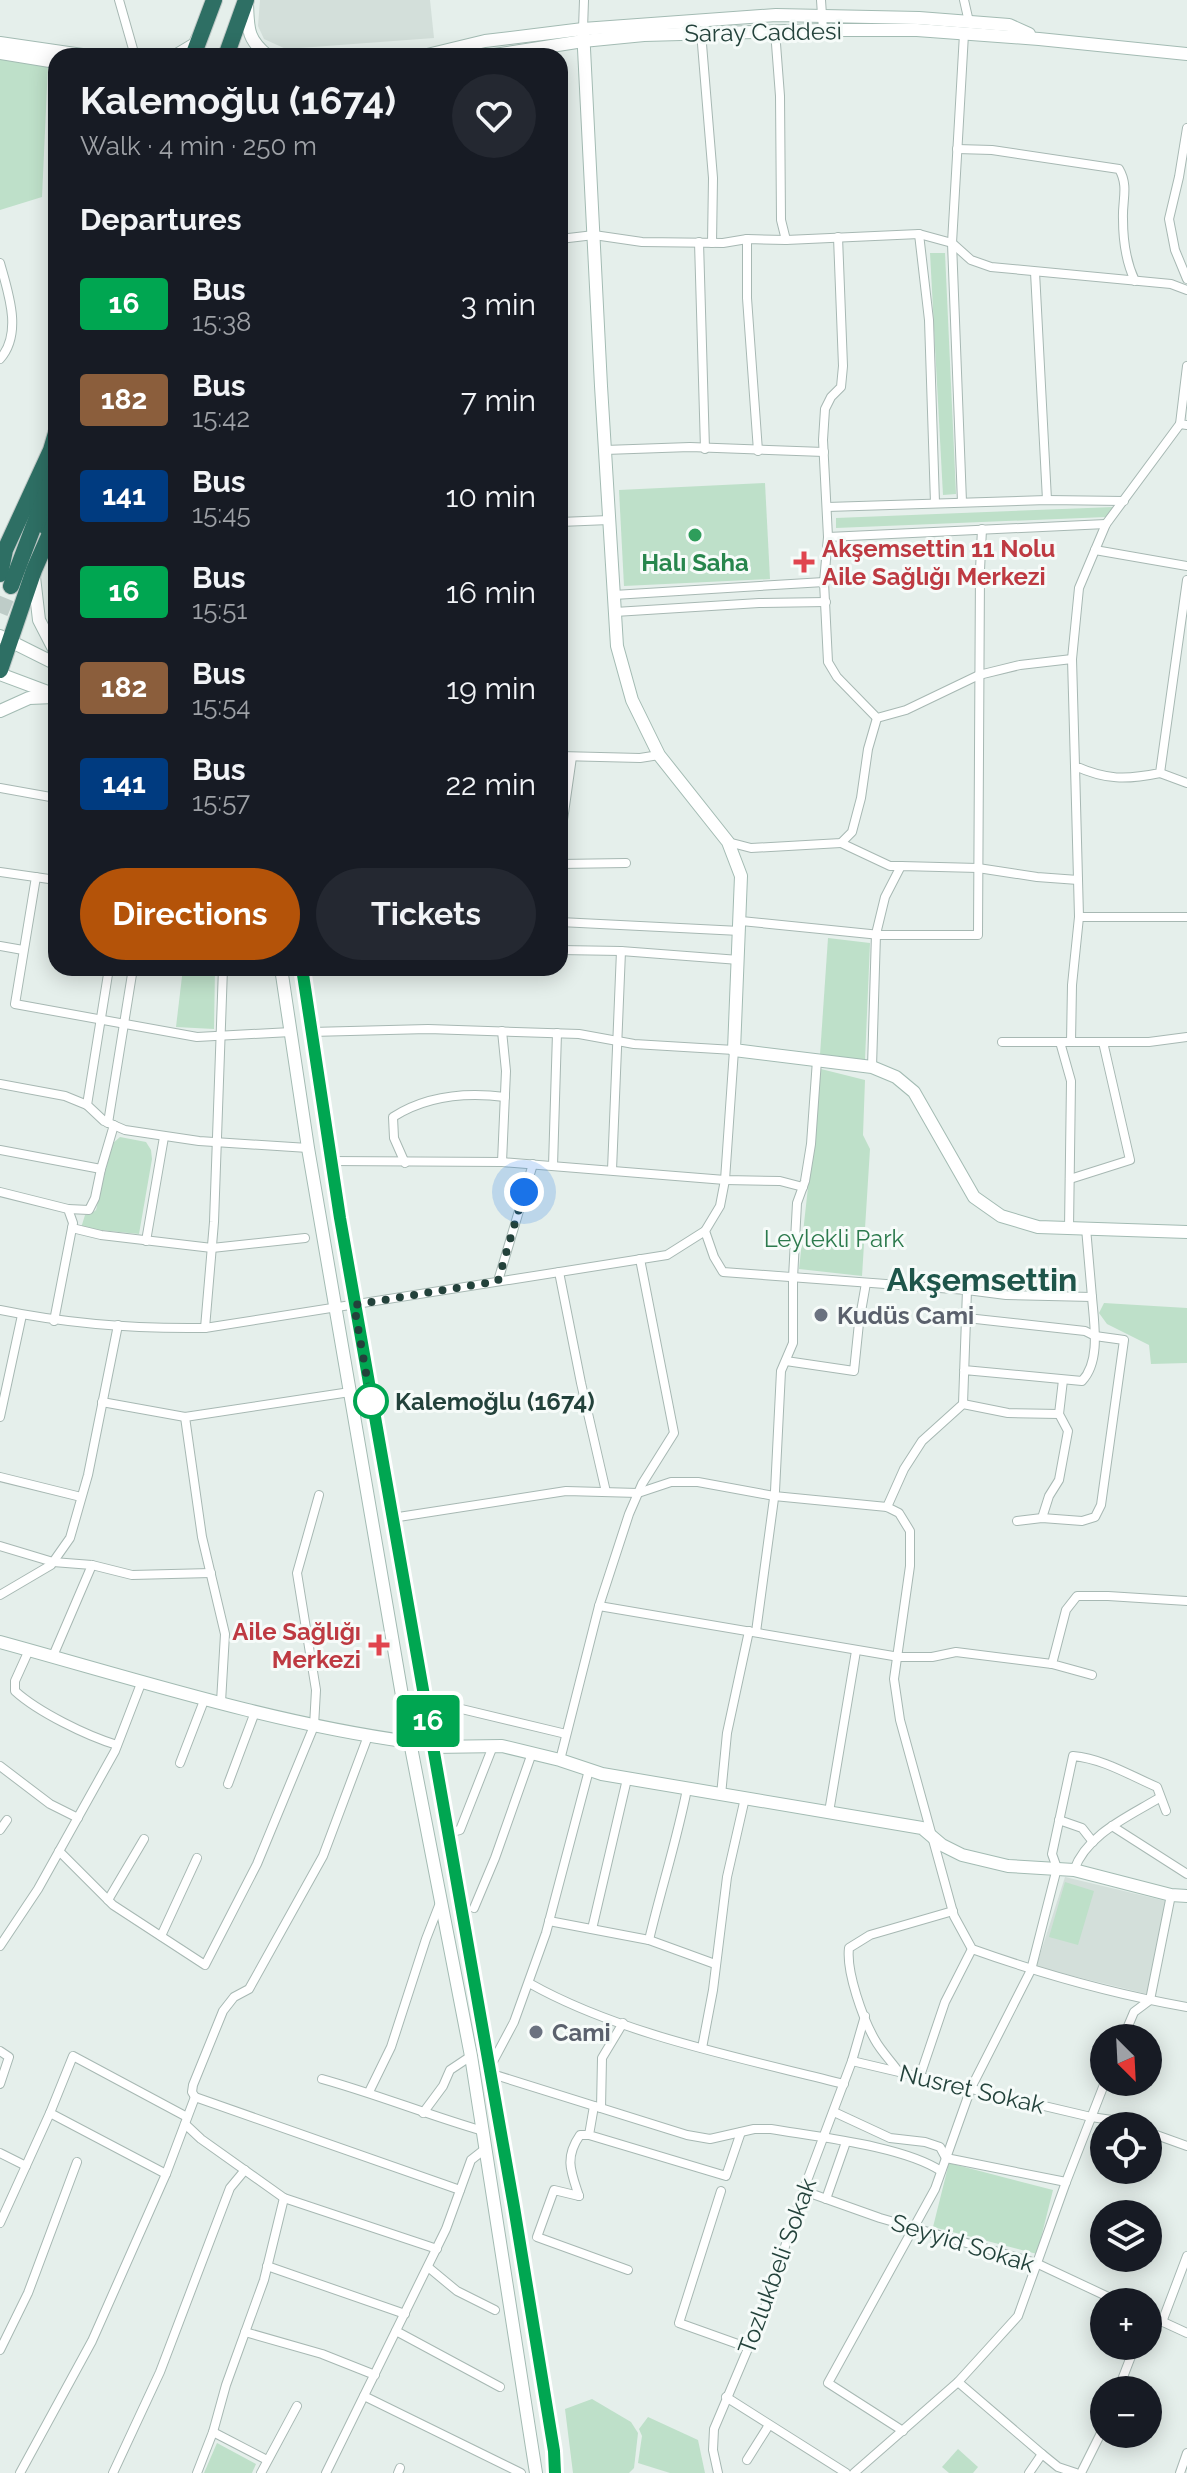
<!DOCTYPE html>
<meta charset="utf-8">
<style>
body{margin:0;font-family:Raleway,sans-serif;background:#242831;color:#f1f3f6;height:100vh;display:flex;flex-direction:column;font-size:30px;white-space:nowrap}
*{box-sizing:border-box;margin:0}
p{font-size:26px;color:#9ea1a6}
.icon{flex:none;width:44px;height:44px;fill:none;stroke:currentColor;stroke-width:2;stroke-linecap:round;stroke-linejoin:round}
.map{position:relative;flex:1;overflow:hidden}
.drawer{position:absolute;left:48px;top:48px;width:520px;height:928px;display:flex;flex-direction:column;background:#171b24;border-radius:24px;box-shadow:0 4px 20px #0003}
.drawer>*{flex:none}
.badge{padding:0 16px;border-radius:6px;font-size:28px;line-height:52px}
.needle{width:52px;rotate:156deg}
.controls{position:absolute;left:1090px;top:2024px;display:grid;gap:16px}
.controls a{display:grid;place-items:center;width:72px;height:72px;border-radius:50%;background:#171b24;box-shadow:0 4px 20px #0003;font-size:40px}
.you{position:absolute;width:40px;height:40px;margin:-20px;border:6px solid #fff;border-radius:50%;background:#1a73e8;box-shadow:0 0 0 12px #1a73e833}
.map>.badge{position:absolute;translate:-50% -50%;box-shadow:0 0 0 4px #fff}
h2{padding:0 32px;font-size:30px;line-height:72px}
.round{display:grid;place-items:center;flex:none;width:84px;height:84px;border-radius:42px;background:#242831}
.summary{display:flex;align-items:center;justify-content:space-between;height:136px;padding:0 32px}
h1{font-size:38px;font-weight:700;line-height:60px}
.button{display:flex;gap:16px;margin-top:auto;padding:16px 32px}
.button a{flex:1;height:92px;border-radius:48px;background:#b45309;color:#fff;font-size:32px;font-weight:700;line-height:92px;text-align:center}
.button a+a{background:#242831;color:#f1f3f6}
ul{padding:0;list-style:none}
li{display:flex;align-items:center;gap:24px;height:96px;padding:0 32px}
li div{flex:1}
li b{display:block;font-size:30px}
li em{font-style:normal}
li .badge{min-width:88px;font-weight:700;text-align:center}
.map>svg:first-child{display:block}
.built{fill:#d3dfda}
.green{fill:#bee0c9}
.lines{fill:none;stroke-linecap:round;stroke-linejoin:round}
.highway-tunnel{stroke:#beccc8;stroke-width:16;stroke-dasharray:16 8;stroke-linecap:butt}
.street-casing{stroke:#a7b8b3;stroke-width:10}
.secondary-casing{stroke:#a3bbb3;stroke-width:14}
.highway-casing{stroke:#c1cac8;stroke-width:18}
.street{stroke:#fff;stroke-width:8}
.secondary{stroke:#fff;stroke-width:12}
.highway{stroke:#2e6f64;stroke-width:16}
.line-casing{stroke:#fff;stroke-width:18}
.line{stroke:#00a651;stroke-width:12}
.walk{stroke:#23423b;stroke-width:8;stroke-dasharray:0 14.4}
.leisure-dot{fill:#2e9e5b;stroke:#f6fbf9;stroke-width:3}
.health-dot{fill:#e0444e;stroke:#f6fbf9;stroke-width:3}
.worship-dot{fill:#6b7280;stroke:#f6fbf9;stroke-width:3}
.stop-dot{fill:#fff;stroke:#00a651;stroke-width:4}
.labels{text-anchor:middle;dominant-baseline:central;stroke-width:6;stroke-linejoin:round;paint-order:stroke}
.street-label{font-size:24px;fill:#23423b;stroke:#f6fbf9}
.health-label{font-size:24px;font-weight:bold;fill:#be3a42;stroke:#f6fbf9;text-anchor:start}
.leisure-label{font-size:24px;font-weight:bold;fill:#27864d;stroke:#f6fbf9}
.park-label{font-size:24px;fill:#2c7a4d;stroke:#f6fbf9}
.worship-label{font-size:24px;font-weight:bold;fill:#5b616d;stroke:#f6fbf9;text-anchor:start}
.stop-label{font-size:24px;font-weight:bold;fill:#23423b;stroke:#f6fbf9;text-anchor:start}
.district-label{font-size:32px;font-weight:bold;fill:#1e554a;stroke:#f6fbf9}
</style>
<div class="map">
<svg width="1187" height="2473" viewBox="0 0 1187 2473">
<rect width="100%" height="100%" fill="#e5efeb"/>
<g class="built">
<path d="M 260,0 L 430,0 L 434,38 L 286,49 L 264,39 L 258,26 Z"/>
<path d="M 1065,1877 L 1166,1901 L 1147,1994 L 1036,1967 Z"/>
</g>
<g class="green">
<path d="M 0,58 L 48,65 L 42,197 L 0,210 Z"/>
<path d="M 930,253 L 945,253 L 956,494 L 943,495 Z"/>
<path d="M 765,483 L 770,579 L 624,586 L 619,490 Z"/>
<path d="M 1113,507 L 1106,517 L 836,528 L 836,518 Z"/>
<path d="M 828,938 L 870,943 L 865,1060 L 820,1055 Z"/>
<path d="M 183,968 L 215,968 L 214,1029 L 176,1027 Z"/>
<path d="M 821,1069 L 865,1080 L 863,1135 L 870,1149 L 862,1276 L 799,1269 Z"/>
<path d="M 120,1137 L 146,1142 L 151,1150 L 152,1159 L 139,1234 L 81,1228 L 85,1215 L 91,1214 L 96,1210 L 112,1144 Z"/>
<path d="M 1104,1303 L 1187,1308 L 1187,1363 L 1151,1364 L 1149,1345 L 1107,1324 L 1099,1313 Z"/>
<path d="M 1065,1882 L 1094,1891 L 1078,1945 L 1049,1937 Z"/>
<path d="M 949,2163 L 1053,2190 L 1037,2254 L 933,2227 Z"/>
<path d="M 592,2399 L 631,2422 L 638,2433 L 634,2468 L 629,2473 L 573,2473 L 565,2409 Z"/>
<path d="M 648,2417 L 698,2440 L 705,2473 L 670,2473 L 638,2463 L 642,2436 L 639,2429 Z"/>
<path d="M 217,2443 L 256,2464 L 252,2473 L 204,2473 Z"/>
<path d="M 958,2449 L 978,2467 L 973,2473 L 949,2473 L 942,2467 Z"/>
</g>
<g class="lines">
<path class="highway-tunnel" d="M 0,613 L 11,586"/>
<defs>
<g id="street">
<path d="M 119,0 L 135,56"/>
<path d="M 821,0 L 823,30"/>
<path d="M 964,0 L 969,22"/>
<path d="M 583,29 L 584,0"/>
<path d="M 775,31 L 780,96 L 781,220 L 786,240"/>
<path d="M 701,32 L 713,178 L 712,243"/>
<path d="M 1187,128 L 1179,177 L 1169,219 L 1175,250 L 1187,279"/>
<path d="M 957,149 L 992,150 L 1119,169 C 1129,186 1122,201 1123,219 C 1123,240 1126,262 1135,281"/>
<path d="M 919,234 L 929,320 L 935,503"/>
<path d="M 838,237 L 843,366 L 841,387 L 831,397 L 825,409 L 823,440 L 828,537 L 824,582 L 828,662 L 837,677 L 877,718 L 906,710 L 979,675 L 1020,665 L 1072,659"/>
<path d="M 560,239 L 594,235 L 642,242 L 723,243 L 747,239 L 786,240 L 919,234 L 952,243 L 971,260 L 991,267 L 1171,284 L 1187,290"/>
<path d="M 747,239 L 747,298 L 758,451"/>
<path d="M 699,242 L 705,449"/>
<path d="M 0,263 C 8,292 23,333 0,359"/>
<path d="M 1035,272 L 1047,500"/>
<path d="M 1187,366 L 1180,424 L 1187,425"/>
<path d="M 1180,424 L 1106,524 L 1079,588 L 1072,659 L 1075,766 C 1106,780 1126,780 1160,773 L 1187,580"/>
<path d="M 605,450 L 690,447 L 824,452"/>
<path d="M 962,502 L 952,243 L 964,34"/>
<path d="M 827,507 L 1047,500 L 1124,501"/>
<path d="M 560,522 L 609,520"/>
<path d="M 828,537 L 1106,524"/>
<path d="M 1095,550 L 1187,566"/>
<path d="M 614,595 L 824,582"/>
<path d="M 615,612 L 759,603 L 826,602"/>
<path d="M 560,756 L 640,758 L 659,755"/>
<path d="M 1160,773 L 1187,783"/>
<path d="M 0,788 L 56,798"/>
<path d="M 560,841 L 572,757"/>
<path d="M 728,842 L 751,848 L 841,843 L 852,832 L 861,798 L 868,749 L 877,718"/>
<path d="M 841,843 L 890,866 L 901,866"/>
<path d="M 560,864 L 626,863"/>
<path d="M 0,872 L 56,880"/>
<path d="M 36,877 L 15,1004 L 197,1037 L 291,1032"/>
<path d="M 1079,917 L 1187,917"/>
<path d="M 741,921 L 880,935 L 978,935 L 980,570 L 982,529"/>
<path d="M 560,922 L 740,931"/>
<path d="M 0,946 L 23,950"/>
<path d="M 560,950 L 621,951 L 739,960"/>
<path d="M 109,968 L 87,1105 L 104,1121 L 125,1130 L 199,1141 L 308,1148"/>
<path d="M 502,1031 L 506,1071 L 502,1162"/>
<path d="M 311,1032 L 428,1029 L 579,1034 L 634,1044 L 734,1050 L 725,1180 L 720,1206 L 705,1231 L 714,1257 L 723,1272 L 967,1290"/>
<path d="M 1002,1042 L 1149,1042 L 1187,1037"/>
<path d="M 1060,1042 L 1071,1081 L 1069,1228"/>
<path d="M 1071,1042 L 1072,985 L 1079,917 L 1075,766"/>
<path d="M 872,1067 L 876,934 L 885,897 L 901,866 L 978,868 L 1037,877 L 1078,880"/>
<path d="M 0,1084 L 65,1096 L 87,1105"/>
<path d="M 108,1123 L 133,968"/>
<path d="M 0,1150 L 101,1169"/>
<path d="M 330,1161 L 502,1162 L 725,1180 L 780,1181 L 803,1187"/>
<path d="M 405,1163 L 394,1138 L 393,1117 C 426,1096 466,1092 505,1097"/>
<path d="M 553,1166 L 557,1033"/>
<path d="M 612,1170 L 621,951"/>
<path d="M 1070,1179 L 1130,1160 L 1103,1042"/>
<path d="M 0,1192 L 68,1209 L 73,1223 L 54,1321"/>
<path d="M 68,1209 L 89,1210 L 95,1198 L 101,1169 L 114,1125"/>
<path d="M 72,1228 L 101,1235 L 212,1248 L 305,1238"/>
<path d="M 1086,1228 L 1092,1297"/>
<path d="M 146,1241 L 164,1137"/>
<path d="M 559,1272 L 581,1383 L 606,1492"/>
<path d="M 498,1281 L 533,1164"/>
<path d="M 0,1310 C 68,1324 136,1329 205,1328 L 667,1255 L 705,1231"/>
<path d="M 967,1318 L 1085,1331 L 1095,1336 L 1124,1340 L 1101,1505 L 1095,1517 L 1082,1521 L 1042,1518 L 1017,1521"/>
<path d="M 205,1328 L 214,1222 L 223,968"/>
<path d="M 786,1361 L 854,1371 L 859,1323 L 866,1283"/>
<path d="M 102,1402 L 185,1417 L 350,1392"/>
<path d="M 963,1404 L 967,1290 L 1006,1295 L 1092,1297 C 1094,1323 1101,1361 1082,1381 L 964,1370"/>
<path d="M 0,1417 L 22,1315"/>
<path d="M 185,1417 L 202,1537 L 225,1634 L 221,1702"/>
<path d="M 0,1477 L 81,1497"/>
<path d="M 887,1507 L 904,1469 L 922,1441 L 963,1404 L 1008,1413 L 1059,1414"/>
<path d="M 392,1518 L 566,1491 L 638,1493 L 671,1482 L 698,1482 L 774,1496 L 887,1507 L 899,1513 L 910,1531 L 910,1566 L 894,1679 L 900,1720 L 954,1916 L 972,1949 C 1042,1974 1113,1994 1187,2007"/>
<path d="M 1042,1518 L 1049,1496 L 1059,1480 L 1068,1431 L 1059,1414 L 1063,1380"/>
<path d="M 0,1546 L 53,1562 L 92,1565 L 132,1575 L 211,1573"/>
<path d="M 0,1595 L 51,1565 L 70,1538 L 88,1475 L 118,1325"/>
<path d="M 599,1606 L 899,1657 L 932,1657 L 956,1652 L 1052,1664"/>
<path d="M 756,1632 L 775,1491 L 781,1371 L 793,1343 L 793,1278 L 797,1203 L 805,1181 L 811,1144 L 817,1060"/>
<path d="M 29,1650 L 15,1681 L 15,1691 C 38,1712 87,1736 117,1745"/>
<path d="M 53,1656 L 92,1565"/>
<path d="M 1092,1675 L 1052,1664 L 1066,1610 L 1077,1596 L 1108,1596 L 1187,1601"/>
<path d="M 424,1700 L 566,1734"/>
<path d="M 560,1760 L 599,1606 L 629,1514 L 642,1484 L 674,1433 L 640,1259"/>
<path d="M 180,1763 L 205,1698"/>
<path d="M 0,1766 L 50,1804 L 78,1818"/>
<path d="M 228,1784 L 255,1712"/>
<path d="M 721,1795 L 727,1733 L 749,1631"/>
<path d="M 829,1812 L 856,1651"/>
<path d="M 1059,1820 L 1082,1828 L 1093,1842"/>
<path d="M 1112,1826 L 1187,1874"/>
<path d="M 0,1830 L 7,1820"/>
<path d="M 448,1833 L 460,1830 L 493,1746"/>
<path d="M 59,1851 L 113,1905 L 205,1965 L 257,1864 L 314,1726 L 316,1690 L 297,1573 L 319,1495"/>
<path d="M 1074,1870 C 1087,1834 1128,1817 1159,1798"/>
<path d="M 108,1900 L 144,1839"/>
<path d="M 474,1908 L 495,1858 L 532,1753"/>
<path d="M 549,1921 L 649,1940 L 715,1964"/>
<path d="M 592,1929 L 627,1779"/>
<path d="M 161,1936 L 197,1858"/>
<path d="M 649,1940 C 661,1889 677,1840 687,1789"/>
<path d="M 0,1946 L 38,1889 L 115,1751 L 142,1681"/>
<path d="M 529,1983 C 621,2035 742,2058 844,2084"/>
<path d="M 1123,2038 L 1134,2012 L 1150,2000 L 1171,1895"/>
<path d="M 702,2048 L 713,1990 L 727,1877 L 745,1798"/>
<path d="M 0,2051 L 9,2057 L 0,2084"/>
<path d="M 852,2061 L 1091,2117 L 1112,2120 L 1130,2126"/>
<path d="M 489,2069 L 514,2022 L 546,1933 L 589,1770"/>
<path d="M 898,2071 C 891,2061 881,2051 875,2040 C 863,2019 846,1972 849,1948 L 870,1935 L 953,1911"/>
<path d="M 489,2073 L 687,2135 L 710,2139 L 754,2129 L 771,2129 C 818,2137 903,2146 941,2171"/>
<path d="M 920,2076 L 945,2002 L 972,1949"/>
<path d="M 322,2079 C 376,2094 428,2115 483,2131"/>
<path d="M 369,2092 L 391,2047 L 426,1939 L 440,1903"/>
<path d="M 195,2097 L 192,2092 L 193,2085 L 223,2011 L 234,1997 L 249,1989 L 323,1856 L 368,1736"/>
<path d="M 594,2106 L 589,2135 L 726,2176 L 741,2132"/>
<path d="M 601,2108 L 602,2058 L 623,2023"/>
<path d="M 834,2112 L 890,2138 L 925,2142 L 940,2147 L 946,2158 L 1066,2182"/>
<path d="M 50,2113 L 166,2174"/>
<path d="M 423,2113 L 443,2086 L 450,2070 L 471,2056"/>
<path d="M 185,2124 L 201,2139 L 284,2198"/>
<path d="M 1148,2132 L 1187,2146"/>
<path d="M 0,2153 L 26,2166"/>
<path d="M 721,2191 L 679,2323 L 749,2348"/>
<path d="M 804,2191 L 880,2218 L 1036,2263 L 1119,2302"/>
<path d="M 579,2196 L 554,2190 L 537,2237 L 628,2270"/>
<path d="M 579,2196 C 571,2172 564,2158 580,2135 L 589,2135"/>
<path d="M 826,2199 L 846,2142"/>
<path d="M 0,2223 L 50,2113 L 73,2056 L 187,2117"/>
<path d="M 267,2266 L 405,2314"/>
<path d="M 428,2267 L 457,2291 L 495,2310"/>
<path d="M 1148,2315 L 1187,2333"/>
<path d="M 1162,2322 L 1187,2256"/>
<path d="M 396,2331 L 500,2387"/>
<path d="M 245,2332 L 322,2354 L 375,2375"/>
<path d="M 0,2350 L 28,2293 L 77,2162"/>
<path d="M 958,2382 L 1042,2454 L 1029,2473"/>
<path d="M 1118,2390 L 1135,2346"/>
<path d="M 364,2396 L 521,2473"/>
<path d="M 726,2397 L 846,2473"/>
<path d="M 903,2431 L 828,2383 L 935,2189 L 971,2088 L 1031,1970 L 1057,1868 L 1052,1854 L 1073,1756 C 1104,1759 1129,1775 1157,1787 L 1166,1811"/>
<path d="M 213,2432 L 267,2460"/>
<path d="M 1042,2454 L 1058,2467 L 1076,2473"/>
<path d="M 747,2460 L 769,2425"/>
<path d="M 20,2473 L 92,2341 L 166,2174 L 195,2097 L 460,2190"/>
<path d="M 113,2473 L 160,2372 L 230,2188 L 245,2170"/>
<path d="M 197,2473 L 213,2432 L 226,2385 L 264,2280 L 284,2198 L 437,2249"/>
<path d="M 261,2473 L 297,2406"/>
<path d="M 326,2473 L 446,2229 L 471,2160 L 485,2149"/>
<path d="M 398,2473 L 400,2468"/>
<path d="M 718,2473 L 713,2450 L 714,2429 L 763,2313 L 805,2186 L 852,2061 L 865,2016"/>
<path d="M 854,2473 L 958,2382 L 1018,2316 L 1066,2182 L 1105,2082"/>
<path d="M 1081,2473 L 1104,2427"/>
<path d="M 1180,2473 L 1187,2453"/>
</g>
<g id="secondary">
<path d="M 247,3 C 248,29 247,39 268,56"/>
<path d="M 583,29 L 601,386 L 617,646 L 632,700 L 659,755 L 728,842 L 741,876 L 734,1050 L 872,1067 L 896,1077 L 914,1092 L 974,1197 L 1001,1216 L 1038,1227 L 1187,1232"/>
<path d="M 0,43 L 89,56"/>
<path d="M 0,53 L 56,62"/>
<path d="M 175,56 L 195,44 L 197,39"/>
<path d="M 423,56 L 485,41 L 583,29 L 776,15 L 919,18 L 1009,25 L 1029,34"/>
<path d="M 488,56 L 583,41 L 644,35 L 823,30 L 917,30 L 1039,39 L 1187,54"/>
<path d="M 34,577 L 39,620 L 56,653"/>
<path d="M 0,636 L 56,664"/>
<path d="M 0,674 L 56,695"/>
<path d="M 0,711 L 29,698 L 54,697"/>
<path d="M 281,968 L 308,1148 L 410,1742 L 471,2056 L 536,2473"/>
<path d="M 302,968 L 330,1161 L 354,1305 L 514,2207 L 554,2451 L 555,2473"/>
<path d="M 0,1642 C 135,1679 271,1723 410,1742"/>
<path d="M 433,1747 L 502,1746 L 560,1760 L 602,1774 L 922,1828 L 942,1845 L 962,1855 L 1008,1866 L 1074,1870 L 1171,1895 L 1187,1896"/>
</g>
<g id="highway">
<path d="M 193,56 L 214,0"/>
<path d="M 226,56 L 246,0"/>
<path d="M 46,527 L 56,500"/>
<path d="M 0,574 L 5,550 L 51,450 L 56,433"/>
<path d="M 11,586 L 56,467"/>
<path d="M 0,670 L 34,570 L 56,520"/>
</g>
</defs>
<use href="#street" class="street-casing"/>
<use href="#secondary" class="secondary-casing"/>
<use href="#highway" class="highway-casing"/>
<use href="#street" class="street"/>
<use href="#secondary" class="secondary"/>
<use href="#highway" class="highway"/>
</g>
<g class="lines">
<defs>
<path id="line" d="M 302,968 L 340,1218 L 514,2207 L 554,2451 L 555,2473"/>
</defs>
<use href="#line" class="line-casing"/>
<use href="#line" class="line"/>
<path class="walk" d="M 371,1401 L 354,1305 L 498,1281 L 524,1192"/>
</g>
<circle class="leisure-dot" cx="695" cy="535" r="8"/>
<g class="health-dot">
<path d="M800 550h8v8h8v8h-8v8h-8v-8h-8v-8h8z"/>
<path d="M375 1633h8v8h8v8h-8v8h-8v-8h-8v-8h8z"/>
</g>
<g class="worship-dot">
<circle cx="821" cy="1315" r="8"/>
<circle cx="536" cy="2032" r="8"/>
</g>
<circle class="stop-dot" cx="371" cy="1401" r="16"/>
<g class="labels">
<g class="street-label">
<text transform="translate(763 32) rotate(-1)">Saray Caddesi</text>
<text transform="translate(972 2089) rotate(13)">Nusret Sokak</text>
<text transform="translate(963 2243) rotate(17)">Seyyid Sokak</text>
<text transform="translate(777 2266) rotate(-70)">Tozlukbeli Sokak</text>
</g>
<g class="health-label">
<text x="822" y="548">Akşemsettin 11 Nolu<tspan x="822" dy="28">Aile Sağlığı Merkezi</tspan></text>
<text x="361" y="1631" text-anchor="end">Aile Sağlığı<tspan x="361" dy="28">Merkezi</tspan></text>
</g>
<g class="leisure-label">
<text x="695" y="562">Halı Saha</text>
</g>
<g class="park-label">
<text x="834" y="1238">Leylekli Park</text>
</g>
<g class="worship-label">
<text x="837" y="1315">Kudüs Cami</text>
<text x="552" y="2032">Cami</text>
</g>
<g class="stop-label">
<text x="395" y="1401">Kalemoğlu (1674)</text>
</g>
<g class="district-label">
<text x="982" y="1279">Akşemsettin</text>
</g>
</g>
</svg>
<div class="controls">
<a><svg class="needle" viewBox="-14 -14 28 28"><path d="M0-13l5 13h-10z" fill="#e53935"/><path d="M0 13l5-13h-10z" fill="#9ea1a6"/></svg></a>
<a><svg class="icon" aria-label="locate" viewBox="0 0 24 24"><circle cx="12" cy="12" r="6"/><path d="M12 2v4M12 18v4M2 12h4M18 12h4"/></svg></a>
<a><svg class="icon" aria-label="layers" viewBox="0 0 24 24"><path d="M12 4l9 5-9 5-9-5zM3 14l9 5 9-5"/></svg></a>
<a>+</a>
<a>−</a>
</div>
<div class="you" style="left:524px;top:1192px"></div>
<b class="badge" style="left:428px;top:1721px;background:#00a651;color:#fff">16</b>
<section class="drawer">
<div class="summary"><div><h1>Kalemoğlu (1674)</h1><p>Walk · 4 min · 250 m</p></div><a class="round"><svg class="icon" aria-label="heart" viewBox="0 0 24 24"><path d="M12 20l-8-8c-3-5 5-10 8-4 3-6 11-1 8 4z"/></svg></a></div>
<h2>Departures</h2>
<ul>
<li><span class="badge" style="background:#00a651;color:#fff">16</span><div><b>Bus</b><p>15:38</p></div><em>3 min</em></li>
<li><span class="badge" style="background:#8b5e3c;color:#fff">182</span><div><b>Bus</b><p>15:42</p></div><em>7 min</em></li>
<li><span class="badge" style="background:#003b80;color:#fff">141</span><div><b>Bus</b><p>15:45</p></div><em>10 min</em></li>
<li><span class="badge" style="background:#00a651;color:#fff">16</span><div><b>Bus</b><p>15:51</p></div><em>16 min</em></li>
<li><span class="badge" style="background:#8b5e3c;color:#fff">182</span><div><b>Bus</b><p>15:54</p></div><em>19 min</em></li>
<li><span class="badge" style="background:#003b80;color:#fff">141</span><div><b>Bus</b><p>15:57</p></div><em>22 min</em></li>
</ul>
<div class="button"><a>Directions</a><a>Tickets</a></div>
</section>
</div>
